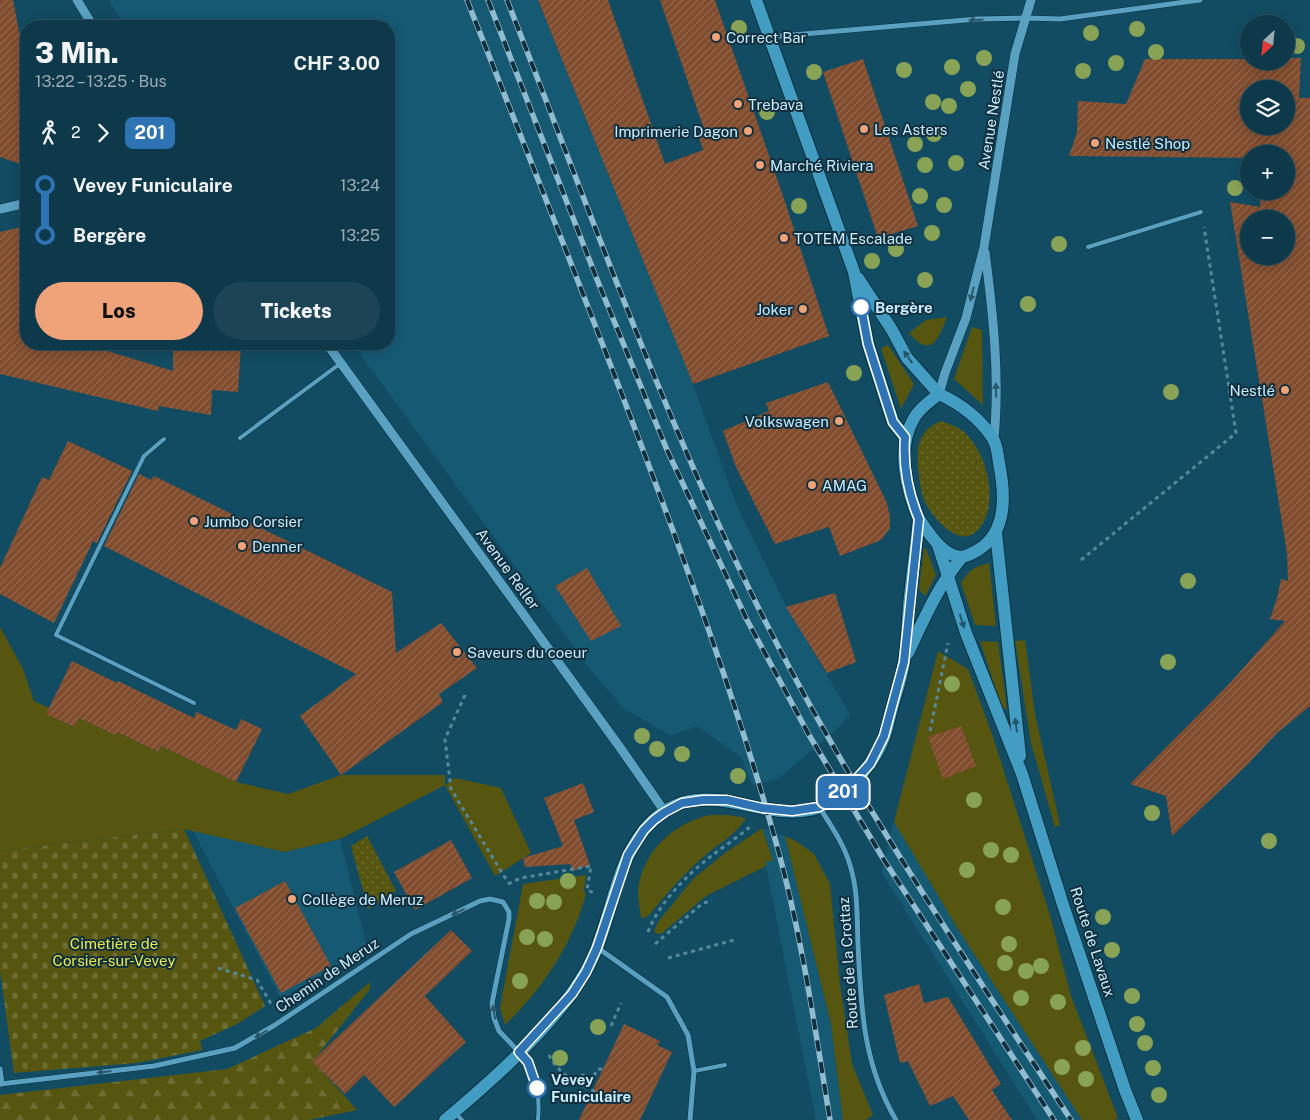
<!DOCTYPE html>
<html lang="de">
<meta charset="utf-8">
<style>
body{margin:0;font-family:"Public Sans",sans-serif;background:#1c4454;color:#f1f3f6;height:100vh;display:flex;flex-direction:column;font-size:19px;white-space:nowrap}
*{box-sizing:border-box;margin:0}
p{font-size:16px;color:#9bacb5}
.icon{flex:none;width:28px;height:28px;fill:none;stroke:currentColor;stroke-width:2;stroke-linecap:round;stroke-linejoin:round}
.map{position:relative;flex:1;overflow:hidden}
.sheet{position:absolute;left:20px;top:20px;width:375px;height:330px;display:flex;flex-direction:column;background:#0e394a;border-radius:20px;box-shadow:0 2px 12px #0003,0 0 0 1px #2e5362}
.sheet>*{flex:none}
.badge{padding:0 10px;border-radius:8px;font-size:18px;line-height:32px}
.needle{width:32px;rotate:207deg}
.fabs{position:absolute;left:1240px;top:15px;display:grid;gap:10px}
.fabs a{display:grid;place-items:center;width:55px;height:55px;border-radius:50%;background:#0e394a;box-shadow:0 2px 12px #0003,0 0 0 1px #2e5362;font-size:25px}
.map>.badge{position:absolute;translate:-50% -50%;box-shadow:0 0 0 2px #fff}
.legs{display:flex;align-items:center;gap:8px;height:55px;padding:0 15px;font-size:16px}
.legs p{margin-inline-start:auto}
.overview{display:flex;align-items:center;justify-content:space-between;height:85px;padding:0 15px}
h1{font-size:28px;font-weight:800;line-height:38px}
.button{display:flex;gap:10px;margin-top:auto;padding:10px 15px}
.button a{flex:1;height:58px;border-radius:30px;background:#f0a378;color:#111;font-size:20px;font-weight:800;line-height:58px;text-align:center}
.button a+a{background:#1c4454;color:#f1f3f6}
ul{padding:0 15px;list-style:none}
li{display:flex;align-items:center;gap:18px;height:50px;font-size:19px}
li i{display:grid;place-items:center;width:8px;height:100%;margin:0 6px;background:currentColor}
li i::after{content:'';width:12px;height:12px;margin:-6px;border:4px solid;border-radius:50%;background:#0e394a}
li p{margin-inline-start:auto}
li:first-child i{background:linear-gradient(#0000 50%,currentColor 0)}
li:last-child i{background:linear-gradient(currentColor 50%,#0000 0)}
.map>svg:first-child{display:block}
.built{fill:#165973}
.green{fill:#575610}
.forest{fill:url(#forest-firs)}
.cemetery{fill:url(#cemetery-stones)}
.garden{fill:url(#garden-dots)}
.building{fill:url(#building-hatch);fill-rule:evenodd}
.lines{fill:none;stroke-linecap:round;stroke-linejoin:round}
.service-casing{stroke:#083040;stroke-width:5}
.minor-casing{stroke:#083040;stroke-width:6}
.tertiary-casing{stroke:#083040;stroke-width:10}
.primary-casing{stroke:#083040;stroke-width:14}
.path{stroke:#56889c;stroke-width:3;stroke-dasharray:4 4;stroke-linecap:butt}
.service{stroke:#5aa1c1;stroke-width:4}
.minor{stroke:#5aa1c1;stroke-width:5}
.tertiary{stroke:#5aa1c1;stroke-width:9}
.primary{stroke:#439dc3;stroke-width:12}
.rail-casing{stroke:#91bbce;stroke-width:5.5}
.rail{stroke:#112f3d;stroke-width:4;stroke-dasharray:11;stroke-linecap:butt}
.tree{fill:#89a356}
.oneway{fill:#2b576b}
.oneway2{fill:#22566c}
.line-1-casing{stroke:#fff;stroke-width:11}
.line-1{stroke:#2e73b3;stroke-width:8}
.poi-dot{fill:#f0a378;stroke:#112f3d;stroke-width:2}
.stop-1-dot{fill:#fff;stroke:#2e73b3;stroke-width:2.5}
.labels{text-anchor:middle;dominant-baseline:central;stroke-width:4;stroke-linejoin:round;paint-order:stroke}
.poi-label{font-size:15px;fill:#c9ecfd;stroke:#112f3d;text-anchor:start}
.street-label{font-size:15px;fill:#c9ecfd;stroke:#112f3d}
.stop-label{font-size:15px;font-weight:bold;fill:#c9ecfd;stroke:#112f3d;text-anchor:start}
.park-label{font-size:15px;fill:#ebeb4b;stroke:#112f3d}
</style>
<div class="map">
<svg width="1310" height="1120" viewBox="0 0 1310 1120">
<defs>
<pattern id="forest-firs" width="22" height="20" patternUnits="userSpaceOnUse" patternTransform="scale(1.25)"><rect width="22" height="20" fill="#575610"/><path d="M5 1l3.5 6h-7zM16 11l3.5 6h-7z" fill="#6e6e34"/></pattern>
<pattern id="cemetery-stones" width="16" height="16" patternUnits="userSpaceOnUse" patternTransform="scale(1.25)"><rect width="16" height="16" fill="#575610"/><path d="M2 7V4a2 2 0 0 1 4 0v3zM10 15v-3a2 2 0 0 1 4 0v3z" fill="#6e6e34"/></pattern>
<pattern id="garden-dots" width="8" height="8" patternUnits="userSpaceOnUse" patternTransform="scale(1.25)"><rect width="8" height="8" fill="#575610"/><path d="M2 2h.1M6 6h.1" fill="none" stroke="#6e6e34" stroke-width="1.8" stroke-linecap="round"/></pattern>
<pattern id="building-hatch" width="6" height="6" patternUnits="userSpaceOnUse" patternTransform="scale(1.25)"><rect width="6" height="6" fill="#814c2d"/><path d="M-1 1l2-2M0 6l6-6M5 7l2-2" fill="none" stroke="#92664c"/></pattern>
</defs>
<rect width="100%" height="100%" fill="#124c63"/>
<g class="built">
<path d="M 109,0 L 538,0 L 693,384 L 736,504 L 785,604 L 850,714 L 838,728 L 778,779 L 752,785 L 741,757 L 697,726 L 671,736 L 623,708 L 587,665 L 353,344 L 389,344 L 389,26 L 125,26 Z"/>
<path d="M 894,821 L 958,929 L 1082,1120 L 1037,1120 L 882,873 Z"/>
<path d="M 762,828 L 785,836 L 831,1024 L 843,1120 L 816,1120 L 766,866 L 766,861 L 773,860 Z"/>
<path d="M 193,831 L 284,852 L 340,839 L 367,947 L 281,999 Z"/>
</g>
<g class="green">
<path d="M 947,317 C 938,340 931,359 909,333 L 926,320 Z"/>
<path d="M 972,327 L 982,330 L 983,405 L 954,379 Z"/>
<path d="M 888,345 L 914,384 L 901,409 L 881,348 Z"/>
<path d="M 924,548 L 926,549 L 936,575 L 925,596 L 919,589 Z"/>
<path d="M 989,563 L 996,626 L 975,625 L 961,583 C 970,569 974,567 989,563 Z"/>
<path d="M 0,627 L 23,669 L 34,701 L 49,708 L 47,714 L 73,727 L 79,718 L 115,735 L 117,732 L 158,752 L 161,746 L 236,782 L 288,794 L 341,775 L 445,775 L 445,785 L 455,778 L 501,788 L 531,853 L 495,876 L 445,785 L 340,839 L 284,852 L 184,829 L 0,851 Z"/>
<path d="M 1025,640 L 1035,714 L 1060,825 L 1055,827 L 1031,743 L 1015,641 Z"/>
<path d="M 980,641 L 998,642 L 1007,709 L 1002,709 Z"/>
<path d="M 938,651 L 968,669 L 992,734 L 1050,915 L 1071,996 L 1118,1118 L 1116,1120 L 1082,1120 L 958,929 L 894,822 Z"/>
<path d="M 710,815 L 728,815 L 746,818 C 736,834 724,840 709,852 C 687,870 668,892 650,914 L 645,918 L 641,918 C 640,910 638,900 638,891 C 642,852 673,823 710,815 Z"/>
<path d="M 762,828 L 773,861 L 766,861 L 766,866 L 706,896 L 661,934 L 655,933 L 654,931 L 658,922 L 693,879 L 725,853 Z"/>
<path d="M 785,836 L 796,841 L 814,854 L 830,884 L 840,984 L 852,1064 L 873,1115 L 866,1120 L 843,1120 L 831,1024 Z"/>
<path d="M 586,875 L 584,892 L 586,894 C 572,945 543,988 505,1025 L 500,1008 L 523,884 Z"/>
</g>
<path class="forest" d="M 370,982 L 370,989 L 313,1061 L 357,1110 L 309,1120 L 0,1120 L 0,1095 L 227,1069 L 316,1028 Z"/>
<path class="cemetery" d="M 184,829 L 265,1006 L 237,1024 L 200,1041 L 202,1050 L 136,1063 L 14,1073 L 0,970 L 0,851 Z"/>
<g class="garden">
<path d="M 941,421 C 949,424 959,427 965,433 C 986,453 997,495 984,521 C 967,555 938,525 926,504 C 921,495 920,484 919,475 C 916,451 916,431 941,421 Z"/>
<path d="M 367,836 L 396,891 L 368,909 L 351,846 Z"/>
</g>
<g class="building">
<path d="M 0,0 L 13,0 L 23,52 L 26,54 L 26,166 L 0,157 Z"/>
<path d="M 538,0 L 608,0 L 665,164 L 703,150 L 698,134 L 705,132 L 660,0 L 715,0 L 784,199 L 829,336 L 693,384 Z"/>
<path d="M 1286,58 L 1301,58 L 1299,98 L 1310,98 L 1310,706 L 1277,733 L 1246,766 L 1172,836 L 1166,796 L 1130,784 L 1229,684 L 1285,621 L 1270,619 L 1277,598 L 1281,579 L 1288,581 L 1287,553 L 1230,202 L 1260,207 L 1261,191 L 1286,191 L 1286,154 L 1249,154 L 1249,158 L 1069,156 L 1077,132 L 1078,101 L 1126,104 L 1145,59 L 1249,59 L 1249,61 L 1286,61 ZM 1249,89 L 1286,89 L 1286,126 L 1249,126 ZM 1249,219 L 1286,219 L 1286,256 L 1249,256 Z"/>
<path d="M 863,59 L 918,226 L 878,238 L 823,72 Z"/>
<path d="M 26,226 L 26,344 L 84,344 L 173,371 L 173,344 L 241,344 L 238,392 L 212,390 L 211,415 L 159,406 L 158,411 L 0,374 L 0,232 Z"/>
<path d="M 828,382 L 887,503 L 890,517 L 890,528 L 881,540 L 840,556 L 829,527 L 775,544 L 736,467 L 723,431 L 769,411 L 766,403 Z"/>
<path d="M 68,441 L 132,471 L 97,543 L 93,541 L 54,623 L 0,594 L 0,568 L 42,477 L 49,480 Z"/>
<path d="M 139,474 L 151,480 L 154,476 L 392,592 L 396,653 L 441,623 L 477,668 L 439,694 L 443,702 L 341,775 L 300,716 L 356,674 L 104,546 Z"/>
<path d="M 587,568 L 621,626 L 591,641 L 555,586 Z"/>
<path d="M 835,593 L 856,662 L 827,673 L 786,607 Z"/>
<path d="M 72,661 L 117,683 L 118,681 L 194,718 L 196,712 L 236,730 L 241,719 L 262,729 L 236,782 L 161,746 L 158,752 L 117,732 L 115,735 L 79,718 L 74,727 L 46,714 Z"/>
<path d="M 961,726 L 976,766 L 943,779 L 928,737 Z"/>
<path d="M 583,783 L 594,812 L 574,820 L 590,865 L 573,871 L 570,864 L 525,867 L 523,858 L 563,846 L 544,798 Z"/>
<path d="M 451,840 L 472,878 L 415,910 L 394,872 Z"/>
<path d="M 285,881 L 331,966 L 281,993 L 235,908 Z"/>
<path d="M 451,930 L 472,951 L 425,996 L 466,1042 L 394,1107 L 364,1075 L 345,1094 L 312,1061 Z"/>
<path d="M 919,984 L 924,1003 L 948,997 L 1001,1084 L 992,1090 L 1012,1120 L 969,1120 L 953,1096 L 930,1106 L 908,1061 L 900,1063 L 884,995 Z"/>
<path d="M 624,1024 L 660,1041 L 657,1045 L 672,1052 L 640,1120 L 579,1120 Z"/>
</g>
<g class="lines">
<defs>
<g id="service">
<path d="M 1088,247 L 1201,212"/>
<path d="M 240,438 L 341,363"/>
<path d="M 164,439 L 144,456 L 56,635 L 194,703"/>
<path d="M 521,1054 C 536,1072 540,1097 538,1120"/>
<path d="M 694,1071 L 725,1065"/>
<path d="M 456,1114 L 462,1120"/>
</g>
<g id="minor">
<path d="M 769,37 L 977,19 L 1025,18 L 1060,19 L 1200,0"/>
<path d="M 820,808 C 831,826 844,844 850,865 C 858,890 857,918 858,944 C 861,1008 863,1064 896,1120"/>
<path d="M 598,948 L 667,997 L 688,1035 L 694,1071 L 690,1120"/>
<path d="M 0,1069 L 2,1084"/>
<path d="M 0,1084 L 154,1066 L 235,1048 L 275,1025 L 411,934 L 480,901 L 490,899 L 503,902 L 509,912 L 509,919 L 492,1003 L 494,1018 L 499,1031 L 519,1052"/>
</g>
<g id="tertiary">
<path d="M 77,0 L 93,26"/>
<path d="M 0,209 L 26,203"/>
<path d="M 985,252 C 993,314 1000,376 994,439"/>
<path d="M 327,344 L 619,746 L 665,812"/>
<path d="M 939,394 L 945,373 L 966,318 L 984,247 L 1015,54 L 1031,0"/>
</g>
<g id="primary">
<path d="M 756,0 L 854,272 L 868,344 L 893,422 L 905,437"/>
<path d="M 858,278 L 892,330 L 907,358 L 939,394"/>
<path d="M 996,533 L 1020,756"/>
<path d="M 938,545 L 966,633 L 1022,774 L 1063,905 L 1125,1090 L 1137,1120"/>
<path d="M 908,653 C 924,619 938,586 962,557"/>
<path d="M 445,1120 C 494,1079 567,1015 593,957 C 612,916 615,865 645,829 C 698,766 758,826 817,808 C 830,804 843,793 853,783 C 866,770 878,755 884,737 C 888,728 889,717 892,708 C 896,693 902,677 904,662 C 907,643 908,624 909,605 C 912,576 916,548 919,519 C 906,488 896,449 914,418 C 920,408 930,401 939,394 C 961,404 979,418 992,437 C 997,444 998,455 999,463 C 1005,493 1008,532 978,550 C 973,553 966,557 960,557 C 941,554 929,533 919,519"/>
</g>
</defs>
<use href="#service" class="service-casing"/>
<use href="#minor" class="minor-casing"/>
<use href="#tertiary" class="tertiary-casing"/>
<use href="#primary" class="primary-casing"/>
<g class="path">
<path d="M 1081,560 L 1236,433 L 1204,227"/>
<path d="M 465,695 L 445,739 L 451,789 L 502,873 L 509,883"/>
<path d="M 930,731 L 948,643"/>
<path d="M 508,884 L 521,878 L 591,866 L 587,890 L 594,893"/>
<path d="M 648,932 C 659,903 686,876 710,857 C 723,847 738,837 751,826"/>
<path d="M 655,944 L 703,903 L 712,901"/>
<path d="M 668,958 L 734,940"/>
<path d="M 218,968 L 257,980 L 273,1007"/>
<path d="M 611,1026 L 621,1003"/>
<path d="M 549,1055 C 559,1076 582,1086 603,1095"/>
<path d="M 577,1083 L 582,1075 L 592,1079 L 598,1069 L 603,1069"/>
</g>
<use href="#service" class="service"/>
<use href="#minor" class="minor"/>
<use href="#tertiary" class="tertiary"/>
<use href="#primary" class="primary"/>
<defs>
<g id="rail">
<path d="M 467,0 C 525,147 584,294 640,442 C 690,575 739,709 777,846 C 802,936 815,1029 830,1120"/>
<path d="M 488,0 L 598,282 L 667,450 L 747,620 L 809,735 L 884,860 L 1054,1120"/>
<path d="M 507,0 C 588,206 662,415 761,613 C 850,790 962,954 1071,1120"/>
</g>
</defs>
<use href="#rail" class="rail-casing"/>
<use href="#rail" class="rail"/>
</g>
<g class="tree">
<circle cx="739" cy="28" r="8"/>
<circle cx="1137" cy="29" r="8"/>
<circle cx="1091" cy="33" r="8"/>
<circle cx="1297" cy="46" r="8"/>
<circle cx="1156" cy="52" r="8"/>
<circle cx="984" cy="58" r="8"/>
<circle cx="1116" cy="63" r="8"/>
<circle cx="952" cy="67" r="8"/>
<circle cx="904" cy="70" r="8"/>
<circle cx="1083" cy="71" r="8"/>
<circle cx="814" cy="72" r="8"/>
<circle cx="968" cy="89" r="8"/>
<circle cx="933" cy="102" r="8"/>
<circle cx="949" cy="106" r="8"/>
<circle cx="767" cy="112" r="8"/>
<circle cx="934" cy="134" r="8"/>
<circle cx="915" cy="144" r="8"/>
<circle cx="956" cy="163" r="8"/>
<circle cx="925" cy="165" r="8"/>
<circle cx="1235" cy="188" r="8"/>
<circle cx="920" cy="196" r="8"/>
<circle cx="944" cy="205" r="8"/>
<circle cx="799" cy="206" r="8"/>
<circle cx="932" cy="233" r="8"/>
<circle cx="1059" cy="244" r="8"/>
<circle cx="896" cy="249" r="8"/>
<circle cx="872" cy="261" r="8"/>
<circle cx="925" cy="280" r="8"/>
<circle cx="1028" cy="304" r="8"/>
<circle cx="854" cy="373" r="8"/>
<circle cx="1171" cy="392" r="8"/>
<circle cx="1188" cy="581" r="8"/>
<circle cx="1168" cy="662" r="8"/>
<circle cx="952" cy="684" r="8"/>
<circle cx="642" cy="736" r="8"/>
<circle cx="657" cy="749" r="8"/>
<circle cx="682" cy="754" r="8"/>
<circle cx="738" cy="776" r="8"/>
<circle cx="974" cy="800" r="8"/>
<circle cx="1152" cy="813" r="8"/>
<circle cx="1269" cy="841" r="8"/>
<circle cx="991" cy="850" r="8"/>
<circle cx="1011" cy="855" r="8"/>
<circle cx="967" cy="870" r="8"/>
<circle cx="568" cy="881" r="8"/>
<circle cx="537" cy="901" r="8"/>
<circle cx="554" cy="902" r="8"/>
<circle cx="1003" cy="907" r="8"/>
<circle cx="1103" cy="917" r="8"/>
<circle cx="527" cy="937" r="8"/>
<circle cx="545" cy="939" r="8"/>
<circle cx="1009" cy="944" r="8"/>
<circle cx="1112" cy="950" r="8"/>
<circle cx="1005" cy="963" r="8"/>
<circle cx="1041" cy="966" r="8"/>
<circle cx="1026" cy="971" r="8"/>
<circle cx="520" cy="981" r="8"/>
<circle cx="1132" cy="996" r="8"/>
<circle cx="1021" cy="998" r="8"/>
<circle cx="1058" cy="1002" r="8"/>
<circle cx="1137" cy="1024" r="8"/>
<circle cx="598" cy="1027" r="8"/>
<circle cx="1145" cy="1043" r="8"/>
<circle cx="1083" cy="1048" r="8"/>
<circle cx="560" cy="1058" r="8"/>
<circle cx="1062" cy="1067" r="8"/>
<circle cx="1153" cy="1068" r="8"/>
<circle cx="1086" cy="1079" r="8"/>
<circle cx="1159" cy="1095" r="8"/>
</g>
<defs><path id="oneway-solid" d="M-6-.8H1V-3.2L6.5 0L1 3.2V.8H-6Z" transform="scale(1.25)"/></defs>
<g class="oneway">
<use href="#oneway-solid" transform="translate(976 20) rotate(176)"/>
<use href="#oneway-solid" transform="translate(972 294) rotate(104)"/>
<use href="#oneway-solid" transform="translate(996 390) rotate(-92)"/>
<use href="#oneway-solid" transform="translate(458 912) rotate(155)"/>
<use href="#oneway-solid" transform="translate(494 1012) rotate(-99)"/>
<use href="#oneway-solid" transform="translate(261 1034) rotate(150)"/>
<use href="#oneway-solid" transform="translate(104 1072) rotate(173)"/>
</g>
<g class="oneway2">
<use href="#oneway-solid" transform="translate(908 357) rotate(-125)"/>
<use href="#oneway-solid" transform="translate(962 621) rotate(72)"/>
<use href="#oneway-solid" transform="translate(1016 725) rotate(-97)"/>
</g>
<g class="lines">
<defs>
<path id="line-1" d="M 537,1088 L 528,1062 L 519,1052 L 572,994 L 586,972 L 597,948 L 628,855 L 644,830 L 654,820 L 665,812 L 682,803 L 703,800 L 727,800 L 762,808 L 792,811 L 819,807 L 846,790 L 870,764 L 884,736 L 904,662 L 919,519 C 908,493 903,465 905,437 L 893,422 L 868,344 L 861,307"/>
</defs>
<use href="#line-1" class="line-1-casing"/>
<use href="#line-1" class="line-1"/>
</g>
<g class="poi-dot">
<circle cx="716" cy="37" r="5"/>
<circle cx="738" cy="104" r="5"/>
<circle cx="864" cy="129" r="5"/>
<circle cx="748" cy="131" r="5"/>
<circle cx="1095" cy="143" r="5"/>
<circle cx="760" cy="165" r="5"/>
<circle cx="784" cy="238" r="5"/>
<circle cx="803" cy="309" r="5"/>
<circle cx="1285" cy="390" r="5"/>
<circle cx="839" cy="421" r="5"/>
<circle cx="812" cy="485" r="5"/>
<circle cx="194" cy="521" r="5"/>
<circle cx="242" cy="546" r="5"/>
<circle cx="457" cy="652" r="5"/>
<circle cx="292" cy="899" r="5"/>
</g>
<g class="stop-1-dot">
<circle cx="861" cy="307" r="9"/>
<circle cx="537" cy="1088" r="9"/>
</g>
<g class="labels">
<g class="poi-label">
<text x="726" y="37">Correct Bar</text>
<text x="748" y="104">Trebava</text>
<text x="874" y="129">Les Asters</text>
<text x="738" y="131" text-anchor="end">Imprimerie Dagon</text>
<text x="1105" y="143">Nestlé Shop</text>
<text x="770" y="165">Marché Riviera</text>
<text x="794" y="238">TOTEM Escalade</text>
<text x="793" y="309" text-anchor="end">Joker</text>
<text x="1275" y="390" text-anchor="end">Nestlé</text>
<text x="829" y="421" text-anchor="end">Volkswagen</text>
<text x="822" y="485">AMAG</text>
<text x="204" y="521">Jumbo Corsier</text>
<text x="252" y="546">Denner</text>
<text x="467" y="652">Saveurs du coeur</text>
<text x="302" y="899">Collège de Meruz</text>
</g>
<g class="street-label">
<text transform="translate(991 120) rotate(-81)">Avenue Nestlé</text>
<text transform="translate(508 569) rotate(54)">Avenue Reller</text>
<text transform="translate(1093 942) rotate(72)">Route de Lavaux</text>
<text transform="translate(848 963) rotate(-94)">Route de la Crottaz</text>
<text transform="translate(327 975) rotate(-34)">Chemin de Meruz</text>
</g>
<g class="stop-label">
<text x="875" y="307">Bergère</text>
<text x="551" y="1079">Vevey<tspan x="551" dy="17">Funiculaire</tspan></text>
</g>
<g class="park-label">
<text x="114" y="943">Cimetière de<tspan x="114" dy="17">Corsier-sur-Vevey</tspan></text>
</g>
</g>
</svg>
<div class="fabs">
<a><svg class="needle" viewBox="-14 -14 28 28"><path d="M0-13l5 13h-10z" fill="#e53935"/><path d="M0 13l5-13h-10z" fill="#9bacb5"/></svg></a>
<a><svg class="icon" aria-label="layers" viewBox="0 0 24 24"><path d="M12 4l9 5-9 5-9-5zM3 14l9 5 9-5"/></svg></a>
<a>+</a>
<a>−</a>
</div>
<b class="badge" style="left:843px;top:792px;background:#2e73b3;color:#fff">201</b>
<section class="sheet">
<div class="overview"><div><h1>3 Min.</h1><p>13:22 – 13:25 · Bus</p></div><b>CHF 3.00</b></div>
<div class="legs"><svg class="icon" aria-label="walk" viewBox="0 0 24 24"><circle cx="13" cy="4" r="2"/><path d="M13 8l-2 6 4 7M11 14l-3 7M7 12l3-4h3l4 4"/></svg>2<svg class="icon" aria-label="forward" viewBox="0 0 24 24"><path d="M9 5l7 7-7 7"/></svg><b class="badge" style="background:#2e73b3;color:#fff">201</b></div>
<ul>
<li><i style="color:#2e73b3"></i><b>Vevey Funiculaire</b><p>13:24</p></li>
<li><i style="color:#2e73b3"></i><b>Bergère</b><p>13:25</p></li>
</ul>
<div class="button"><a>Los</a><a>Tickets</a></div>
</section>
</div>
